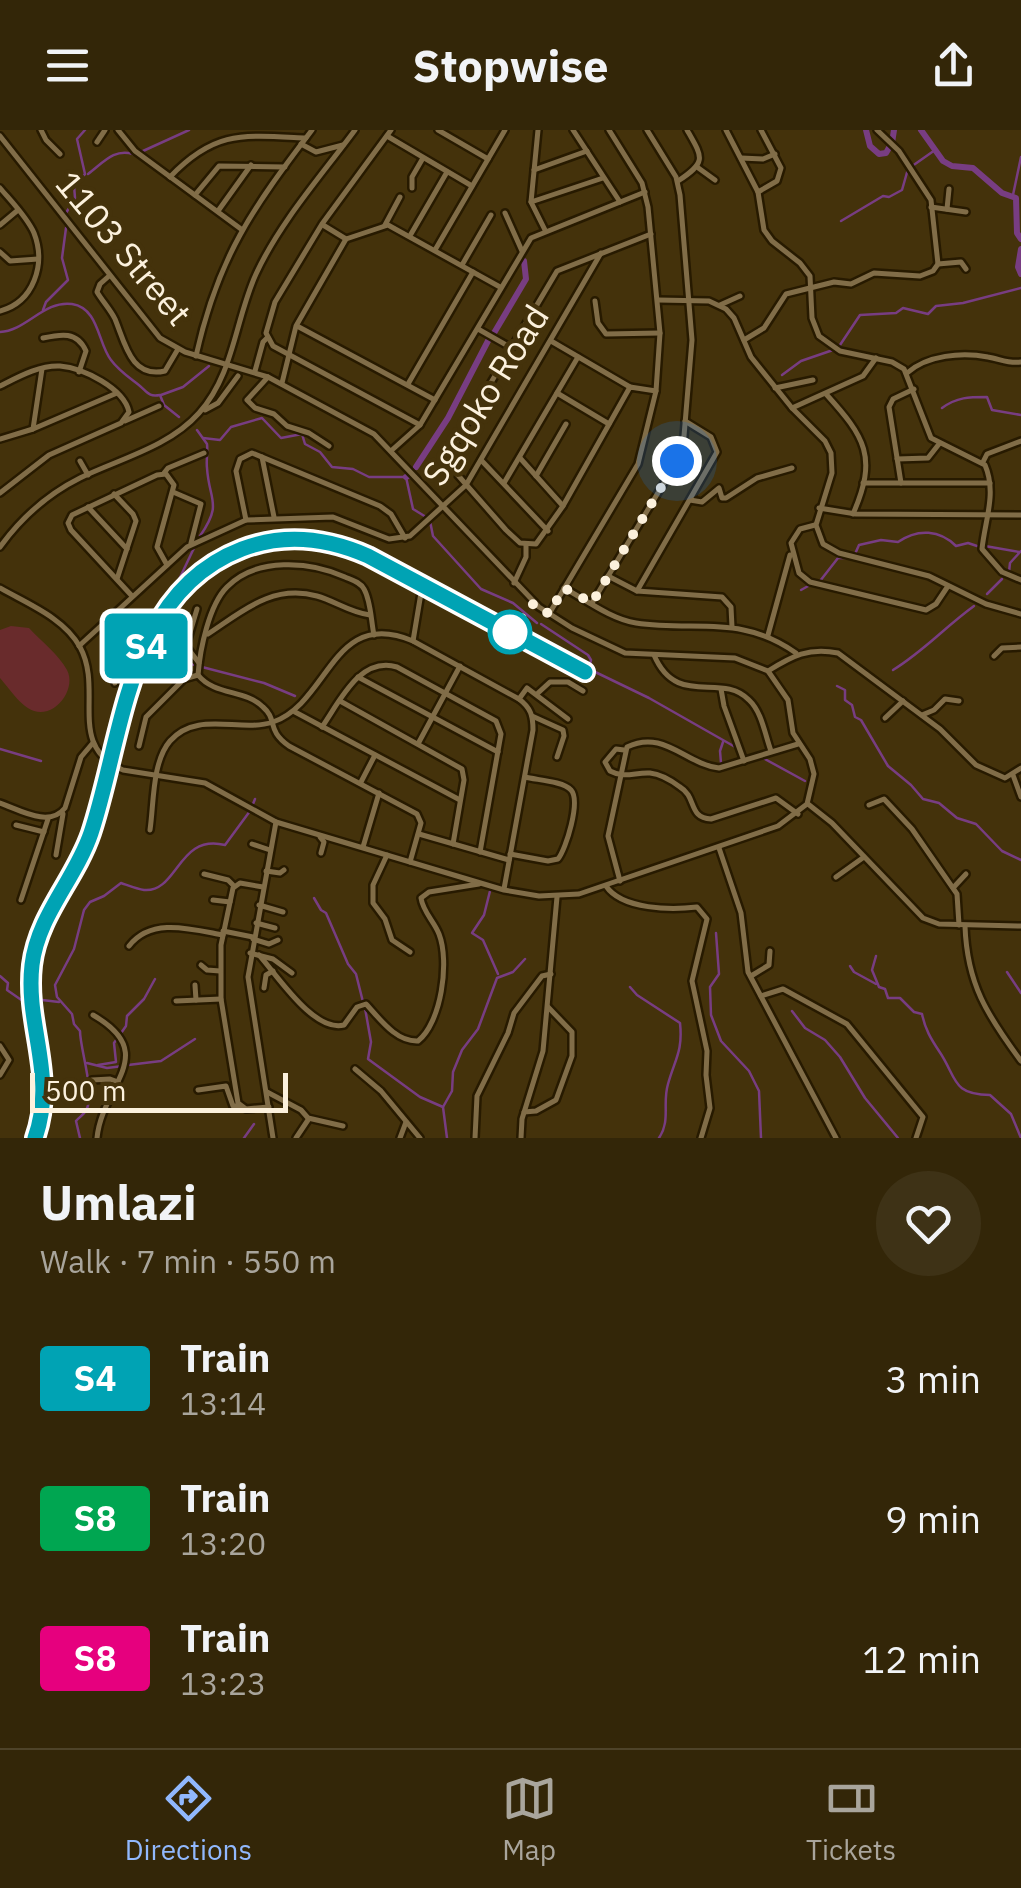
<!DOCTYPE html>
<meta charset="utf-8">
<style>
body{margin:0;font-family:"IBM Plex Sans",sans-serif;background:#3e3216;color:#f1f3f6;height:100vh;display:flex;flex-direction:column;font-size:38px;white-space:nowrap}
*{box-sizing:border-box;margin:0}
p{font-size:32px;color:#a9a59c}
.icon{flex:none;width:55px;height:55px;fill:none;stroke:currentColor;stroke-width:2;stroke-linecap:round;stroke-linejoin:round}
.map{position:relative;height:1008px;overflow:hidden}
.panel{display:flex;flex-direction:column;background:#332608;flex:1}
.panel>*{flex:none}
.badge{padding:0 20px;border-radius:8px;font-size:35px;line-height:65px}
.scale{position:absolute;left:30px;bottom:25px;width:258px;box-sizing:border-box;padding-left:10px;border:5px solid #fcf1dd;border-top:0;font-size:28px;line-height:35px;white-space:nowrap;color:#fcf1dd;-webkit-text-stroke:8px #44320b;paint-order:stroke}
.you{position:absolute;width:50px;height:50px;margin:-25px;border:8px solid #fff;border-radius:50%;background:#1a73e8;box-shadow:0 0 0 15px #1a73e833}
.map>.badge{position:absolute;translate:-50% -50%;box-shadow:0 0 0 5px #fff}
.round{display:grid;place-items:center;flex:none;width:105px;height:105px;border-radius:52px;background:#3e3216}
.summary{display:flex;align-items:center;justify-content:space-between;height:170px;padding:0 40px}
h1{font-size:48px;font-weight:700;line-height:75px}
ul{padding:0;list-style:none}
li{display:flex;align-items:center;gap:30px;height:140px;padding:0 40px}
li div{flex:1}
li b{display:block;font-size:38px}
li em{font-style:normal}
li .badge{min-width:110px;font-weight:700;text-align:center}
header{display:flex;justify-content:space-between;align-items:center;height:130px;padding:0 40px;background:#332608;font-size:45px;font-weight:700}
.tabs{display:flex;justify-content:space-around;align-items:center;height:140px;border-top:2px solid #4e4329;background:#332608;font-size:28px;color:#a9a59c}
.tabs a{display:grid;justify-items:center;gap:5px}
.tabs .on{color:#91b8fd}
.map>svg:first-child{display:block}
.green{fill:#692b2c}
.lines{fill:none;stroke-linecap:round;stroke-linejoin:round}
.stream{stroke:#783d82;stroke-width:2.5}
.river{stroke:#783d82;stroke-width:6}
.minor-casing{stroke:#271a00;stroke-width:10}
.minor{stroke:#816d48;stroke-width:5}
.rail{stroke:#c4b79e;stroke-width:2.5;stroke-dasharray:20 10;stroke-linecap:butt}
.line-casing{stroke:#fff;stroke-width:22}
.line{stroke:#00a3b4;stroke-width:15}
.walk{stroke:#fcf1dd;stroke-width:10;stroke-dasharray:0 18}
.stop-dot{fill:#fff;stroke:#00a3b4;stroke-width:5}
.labels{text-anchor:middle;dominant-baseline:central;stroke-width:9;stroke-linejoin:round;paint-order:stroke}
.street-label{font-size:35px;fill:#fcf1dd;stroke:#44320b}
</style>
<header><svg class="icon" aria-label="menu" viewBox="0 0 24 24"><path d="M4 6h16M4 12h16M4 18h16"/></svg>Stopwise<svg class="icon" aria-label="share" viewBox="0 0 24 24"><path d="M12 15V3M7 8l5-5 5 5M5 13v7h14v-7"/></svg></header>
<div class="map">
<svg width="1021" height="1008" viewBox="0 0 1021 1008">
<rect width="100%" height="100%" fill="#44320b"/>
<path class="green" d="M 11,496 L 29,498 C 41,511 59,525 67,540 C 77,559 55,588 34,581 C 21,577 9,558 0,548 L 0,500 Z"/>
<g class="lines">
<g class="stream">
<path d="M 143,21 L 189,0"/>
<path d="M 88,44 C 103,33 114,18 133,24"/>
<path d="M 1013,65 L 1021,27"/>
<path d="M 66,83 L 75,68 L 74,55 L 85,44 L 77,9 L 85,0"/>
<path d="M 841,91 L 883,66 L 889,67 L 902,60 L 908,39 L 935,20"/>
<path d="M 43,180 L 46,172 L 68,150 L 62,128 L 66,98"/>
<path d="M 0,202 C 26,201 44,170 72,174 C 99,178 98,214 111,230 C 119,241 130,248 140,256 C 148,263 149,267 160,265 L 164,275 L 179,287"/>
<path d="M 840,215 L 860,185 L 896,183 L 903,178 L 928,184 L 936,176 L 963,173 L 1021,158"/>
<path d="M 782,245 L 801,231 L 833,220"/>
<path d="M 161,265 L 183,257 L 209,236"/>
<path d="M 942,278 C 957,267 969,267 987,267 L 992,280 L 1021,285"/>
<path d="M 197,300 L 207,314 C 208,322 206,330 207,338 C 209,371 223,373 200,406"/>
<path d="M 203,308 L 220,310 L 231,297 L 262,288 L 281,308 L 302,304 L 305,314 L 320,322 L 332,337 L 353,339 L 369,347 L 406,347 L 413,379 L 426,387"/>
<path d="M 430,391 L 433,406 L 481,459 L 513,473 L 537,493"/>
<path d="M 985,416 L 1019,422"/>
<path d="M 855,424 L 859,415 L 881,410 L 898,412 C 918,398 940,400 956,416 L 968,413 L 977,416"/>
<path d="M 1009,442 L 1010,433 L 1021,421"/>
<path d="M 820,451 L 838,428 L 847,428"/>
<path d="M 174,460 L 194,418"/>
<path d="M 801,460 L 810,455 L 818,456"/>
<path d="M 987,464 L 1002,449"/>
<path d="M 179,467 L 182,471 L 167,506 L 170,528 L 195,535"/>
<path d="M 541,494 L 588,525 L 591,530 L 589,539 L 649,568 L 737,618"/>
<path d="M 202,537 L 264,553 L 295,566"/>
<path d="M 893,540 C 924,521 945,497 974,476"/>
<path d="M 837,556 L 845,560 L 845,570 L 852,575 L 855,587 L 861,590 L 888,636 L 911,655 L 923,669 L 939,673 L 957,688 L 976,694 L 1002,721 L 1021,730"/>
<path d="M 0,619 L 41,631"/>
<path d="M 763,628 L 805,651"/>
<path d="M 721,633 L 720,621 L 723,612"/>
<path d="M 253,674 L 255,669"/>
<path d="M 490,761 L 484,785 L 472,803 L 483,810 L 498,844"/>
<path d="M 314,768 L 321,780 L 326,783 L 348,834 L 356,844 L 363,872"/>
<path d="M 716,803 L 719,844 L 710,857 L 711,885 L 721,911 L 749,941 L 759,961 L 761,1008"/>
<path d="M 876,826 L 872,840 L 879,857 L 885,859 L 888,868 L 900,868 L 914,882 L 922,884 C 925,899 931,909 939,921 C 957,947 951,965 990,965 L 1011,984 L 1021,1008"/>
<path d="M 850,836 L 854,842 L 876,854"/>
<path d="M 1007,842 L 1021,863"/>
<path d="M 0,846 L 8,853 L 7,860 L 30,876"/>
<path d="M 630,857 L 637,865 L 680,893 C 683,921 675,929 668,954 C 662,974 671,990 659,1008"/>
<path d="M 37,875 L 42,870 L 59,872"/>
<path d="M 365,878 L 371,912 L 368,929 L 420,967 L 443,977"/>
<path d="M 792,881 L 805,898 L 825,910 L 840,927 L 865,968 L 898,1008"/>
<path d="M 87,933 L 107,938 L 123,936"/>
<path d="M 98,935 L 116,932 L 114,913 L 126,896 L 127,886 L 144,869 L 155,849"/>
<path d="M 128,935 L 161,931 L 195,909"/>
<path d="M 80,1008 L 76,991 C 79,987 84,985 86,980 C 96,965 80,919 80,901 L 74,894 L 72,884 L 57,867 L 55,855 L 74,819 L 84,780 L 90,772 L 104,766 L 121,753 C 127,755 137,759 144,760 C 178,763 178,703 225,715 L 250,681"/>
<path d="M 244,1008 L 254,994"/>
<path d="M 447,1008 L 443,977 L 452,961 L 453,942 L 462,920 L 478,899 L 497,848 L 513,842 L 525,829"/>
</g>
<g class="river">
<path d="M 866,0 L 870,16 L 879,24 L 886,23 L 890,16"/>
<path d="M 921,0 L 943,31 L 952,36 L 973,38 L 1002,63 L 1016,68 L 1017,103 L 1021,109"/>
<path d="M 892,13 L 894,0"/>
<path d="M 1021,119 L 1018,137 L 1021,144"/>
<path d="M 494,203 L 526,149 L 524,131"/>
<path d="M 416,337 L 448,288 L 489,209"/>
<path d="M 406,347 L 408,346"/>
</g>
<defs>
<g id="minor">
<path d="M 41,0 L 46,10 L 60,24"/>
<path d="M 118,0 L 135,21 L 241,99"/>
<path d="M 391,0 L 322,94 L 275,172 L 266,203 L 273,216 L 420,295"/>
<path d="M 438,0 L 488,29"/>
<path d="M 538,0 L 531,72 L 545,100"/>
<path d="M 573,0 L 620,72"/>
<path d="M 726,0 L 758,62 L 764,100 L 772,111 L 800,133 L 810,146 L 812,188 L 819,206 L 840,221 L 892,232 L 904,239 L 931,308 L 985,335 C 997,363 985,390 982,419 L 1002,442 L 1021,450"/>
<path d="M 0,6 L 160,208 L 185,222 L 268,247 L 374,304 L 539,477 L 572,498 L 625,523 L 735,528 L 768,541 L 788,570 L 793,603 L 810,629 L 814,644 L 807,674 L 778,696 L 579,764 L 539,766 L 504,760 L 276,692 L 205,653 L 123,640 C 66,616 104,561 80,517 C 64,488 28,474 0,458"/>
<path d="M 387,6 L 472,56"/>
<path d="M 97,12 L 105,0"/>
<path d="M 301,14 L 316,22 L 343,15"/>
<path d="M 741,28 L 763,29 L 775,24"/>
<path d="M 697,37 L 715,50"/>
<path d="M 534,40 L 587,21"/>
<path d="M 170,47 C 215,0 243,5 306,8"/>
<path d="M 678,51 C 707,32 703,28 687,0"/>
<path d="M 0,58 C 11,71 27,87 34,103 C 46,134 34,172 0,181"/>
<path d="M 412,58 L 412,47 L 423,28"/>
<path d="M 758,62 L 777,51 L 781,38 L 761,0"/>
<path d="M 195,65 L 219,36 L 285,37"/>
<path d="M 531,72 L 603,48"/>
<path d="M 931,77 L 966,82"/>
<path d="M 947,79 L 949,59"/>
<path d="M 218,81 L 251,35"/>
<path d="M 505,83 L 522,121"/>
<path d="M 0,95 L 18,80"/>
<path d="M 323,95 L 346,109"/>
<path d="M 385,95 L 400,67"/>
<path d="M 411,104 L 447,42"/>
<path d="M 651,104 L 557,141 L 454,315 L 449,335 L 506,400 L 520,413 L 536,414 L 563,376 L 630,257 L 656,261"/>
<path d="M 435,120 L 505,0"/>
<path d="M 0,122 L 10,131 L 38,129"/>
<path d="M 938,134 L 961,132 L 966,139"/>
<path d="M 462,135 L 491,85"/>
<path d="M 109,146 L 100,154 L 97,162 C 103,172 110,179 115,189 C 125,213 131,249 165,241 L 178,219"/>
<path d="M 658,170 L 709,171 L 726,179 L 734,188 L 751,227 L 792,278 L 825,311 L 831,323 L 832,343 L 816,395 L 823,414 L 839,423 L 929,446 L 986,474 L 1021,484"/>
<path d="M 595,171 L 598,193 L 606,204 L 660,203"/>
<path d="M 720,175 L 740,166"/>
<path d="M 297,196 L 435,270"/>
<path d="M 478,199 L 510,217"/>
<path d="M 43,208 C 61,204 77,201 86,221 L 79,242"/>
<path d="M 744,210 L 764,198 L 786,164 L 834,152 L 851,154 L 874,143 L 920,146 L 933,141 L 938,134 L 931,70 L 899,21 L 877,0"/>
<path d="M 551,211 L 630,257"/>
<path d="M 196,226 C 218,127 252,79 312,0"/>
<path d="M 255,241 L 263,212 L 267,208"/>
<path d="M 907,243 C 927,225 962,222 988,227 C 1000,229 1009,234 1021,232"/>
<path d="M 268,247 L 247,270 L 255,278 L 274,284 L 287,296 L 309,303 L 329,316"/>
<path d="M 282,253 L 296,196 L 346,109 L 388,95 L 500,157"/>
<path d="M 408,254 L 473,142"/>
<path d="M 0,256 C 18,247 39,235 60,236 C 83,238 124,258 129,282 L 121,293 L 49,325 L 0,363"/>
<path d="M 775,258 L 813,250"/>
<path d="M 557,263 L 609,294"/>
<path d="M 826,264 C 865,307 878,327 853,384"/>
<path d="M 792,278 L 863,246 L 876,228"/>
<path d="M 205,280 L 218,273 L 238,246"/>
<path d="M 125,291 L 159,276"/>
<path d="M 33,299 L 42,239"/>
<path d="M 0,309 L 33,299 L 117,263"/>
<path d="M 392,320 L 420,295 L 531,108 L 645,62"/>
<path d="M 262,327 L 274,387"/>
<path d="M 520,328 L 563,376"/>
<path d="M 897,329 L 928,328 L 939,314"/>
<path d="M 481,330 L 548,401"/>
<path d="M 80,331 L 88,345"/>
<path d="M 983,332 L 987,324 L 1021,311"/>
<path d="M 164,343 L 168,338 L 204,323"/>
<path d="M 536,346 L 566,294"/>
<path d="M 504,353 L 578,227"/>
<path d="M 863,353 L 990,353"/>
<path d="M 901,353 L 889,277 L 893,269 L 914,259"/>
<path d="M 173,362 L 201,374 L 191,413"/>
<path d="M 114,364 L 133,384 L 136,391 L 117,449"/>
<path d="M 690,370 L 702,372 L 719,358 L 722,368 L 726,368 L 757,348 L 792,338"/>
<path d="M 88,377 L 127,419"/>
<path d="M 819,378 L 856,384 L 1021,385"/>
<path d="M 246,390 L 236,341 L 240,329 L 252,323 L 380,376 L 391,384 L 405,408"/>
<path d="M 815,395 L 800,399 L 791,413 L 799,443 L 810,452 L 926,480 L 936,474 L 948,456"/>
<path d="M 0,417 C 21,388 48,364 80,348 C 119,329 169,317 199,283 C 234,244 235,190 256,144 C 280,92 321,46 355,0"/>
<path d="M 608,446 L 637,461 L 722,467 L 731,477 L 732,497"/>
<path d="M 514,453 L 526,427 L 526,415"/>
<path d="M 564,458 C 586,470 611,489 636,493 C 696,502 741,484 796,523"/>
<path d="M 637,461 L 717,322 L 711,307 L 685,291"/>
<path d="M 132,466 L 71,400 L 68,393 L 72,385 L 157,345 L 166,344 L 174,355 L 157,417 L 167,435"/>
<path d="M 592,473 L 677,331 L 684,306 L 692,210 L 680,65 L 676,47 L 647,0"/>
<path d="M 197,479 L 186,516 L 199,533"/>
<path d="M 549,484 L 638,334 L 656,261 L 660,203 L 648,77 L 642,53 L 609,0"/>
<path d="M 114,485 L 126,501 L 116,529 L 115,553"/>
<path d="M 208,504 C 243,481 272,454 317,466 C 335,471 351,483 370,485"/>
<path d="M 374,505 C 371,491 371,471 364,459 C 360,452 352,450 345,447 C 310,431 256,427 227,457 C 209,475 200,519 198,545 C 215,566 245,559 263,577 C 278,590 266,600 289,616 L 417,684 L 421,693 L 410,732"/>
<path d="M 768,505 L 790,425"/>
<path d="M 413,511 L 421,463"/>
<path d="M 79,516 L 187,417 L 246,390 L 333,387 L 389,409 L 410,406 L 466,355 L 601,123"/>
<path d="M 654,525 C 677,579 721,541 749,570 C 762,582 765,605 771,621"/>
<path d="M 994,526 L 1002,518 L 1021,517"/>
<path d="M 768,541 C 792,526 809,517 838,523 L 940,599 L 976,635 L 1005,648 L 1021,638"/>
<path d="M 358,547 L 498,622"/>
<path d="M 721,559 L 724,576 L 744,631"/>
<path d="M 538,563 L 550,552 L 568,552 L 583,561"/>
<path d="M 519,569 L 527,558 L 568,589"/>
<path d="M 340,571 L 462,639 L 464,650 L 453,714"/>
<path d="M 295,582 L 460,670"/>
<path d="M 922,585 L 934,580 L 945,569 L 959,571"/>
<path d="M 532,586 L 563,600 L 564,606 L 557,627"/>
<path d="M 885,588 L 903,571"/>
<path d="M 322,597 C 340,571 360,526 397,537 L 496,591 L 501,604 L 480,722"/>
<path d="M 419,612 L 460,536"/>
<path d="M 139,616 L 146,587 L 184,549 L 198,545"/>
<path d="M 624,620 L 616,619 L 605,632 L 610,641 C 625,649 635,642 650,643 C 660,644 672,651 680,657 C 697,667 688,688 711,689 L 776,668 L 798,684"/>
<path d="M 1013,645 L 1021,667"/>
<path d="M 361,652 L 375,625"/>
<path d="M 0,673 C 20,680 49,698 65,678 L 81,627 L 92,614"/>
<path d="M 808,674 L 832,693 L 923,788 L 939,794 L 1021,796"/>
<path d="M 869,675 L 884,669 L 912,699 L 957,764 L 959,795"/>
<path d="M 16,695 L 44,702"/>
<path d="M 150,700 C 154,673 152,632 170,611 C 197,580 240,603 273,592 C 330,572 332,477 413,511 L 519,569 C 531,578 533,586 533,600 L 504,759"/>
<path d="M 419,704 L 509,730"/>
<path d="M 320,707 L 324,712 L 321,723"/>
<path d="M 252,714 L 270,720"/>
<path d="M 363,717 L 379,663"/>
<path d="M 719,718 L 741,783 L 748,842 L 836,1008"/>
<path d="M 510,724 L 548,731 L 558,729 C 566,719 581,671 571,660 C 563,651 536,650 525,647"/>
<path d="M 56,725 L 63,684"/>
<path d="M 387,725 L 373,755 L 373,773 L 385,789 L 392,810 L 410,822"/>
<path d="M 266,741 L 280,743 L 284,740"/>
<path d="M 204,744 L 228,750 L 233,755"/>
<path d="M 836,747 L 864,727"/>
<path d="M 620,751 L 608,706 L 627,617 C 664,599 685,634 719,638 L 798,614"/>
<path d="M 606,756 C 622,780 672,780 697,777 L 707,789 L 692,851 L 707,921 L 706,945 L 710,978 L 701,1008"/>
<path d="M 263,757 L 240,753 L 233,758 L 221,815 L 221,869 L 238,973 L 246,979 L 269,977"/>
<path d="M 953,758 L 966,744"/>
<path d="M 21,770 L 48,689"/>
<path d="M 213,770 L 230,772"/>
<path d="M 259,775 L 283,782"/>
<path d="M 256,793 L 275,798"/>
<path d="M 965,796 C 967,854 987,885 1021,931"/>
<path d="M 223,801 L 253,807"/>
<path d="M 253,809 L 269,814 L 278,810"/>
<path d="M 129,816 C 151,787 191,799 223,805"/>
<path d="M 250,823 L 273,829 L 292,843"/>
<path d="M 259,825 C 277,845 314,903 344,895 L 357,877 L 366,874 C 380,889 396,912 418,911 C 441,893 450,832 439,804 C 434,791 423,782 421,768 L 429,762 L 479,754"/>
<path d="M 201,835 L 207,840 L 220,841"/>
<path d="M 751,846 L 769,835 L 770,821"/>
<path d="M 195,855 L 196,870"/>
<path d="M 264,858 L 266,845 L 273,841"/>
<path d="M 761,866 L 783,859 L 847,894 L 923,987 L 916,1008"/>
<path d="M 176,871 L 221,869"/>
<path d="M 93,885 C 161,924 102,955 97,1008"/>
<path d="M 0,916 L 9,930 L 0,945"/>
<path d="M 355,939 L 381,961 L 420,1008"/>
<path d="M 92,950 L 110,949 L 118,952"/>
<path d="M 198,960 L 226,956 L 233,976 L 240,976"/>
<path d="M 267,962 L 301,980 L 308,988 L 343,996"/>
<path d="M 524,982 L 536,981 L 556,970 L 572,926 L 572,902 L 548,877"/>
<path d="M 273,1008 L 248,847 L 276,692"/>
<path d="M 296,1008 L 308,990"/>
<path d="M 400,1008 L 406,992"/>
<path d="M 475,1008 L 477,966 L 508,903 L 514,883 L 542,846 L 551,844"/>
<path d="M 521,1008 L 522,989 L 543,921 L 557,767"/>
</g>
</defs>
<use href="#minor" class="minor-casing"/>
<use href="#minor" class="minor"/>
<g class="rail">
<path d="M 120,597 C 130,560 140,522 159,488 C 198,421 281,393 354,420 L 585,542"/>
<path d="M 37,1008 C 60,939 25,896 35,831 C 41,791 67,762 86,727 C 96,709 102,689 108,669"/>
</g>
</g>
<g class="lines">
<defs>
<path id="line" d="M 35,1008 C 57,945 25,896 32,835 C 38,785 75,750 91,703 C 124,604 127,463 242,419 C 284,403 327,408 368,426 L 585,542"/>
</defs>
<use href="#line" class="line-casing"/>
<use href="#line" class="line"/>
<path class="walk" d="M 510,502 L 534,473 L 549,484 L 564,458 L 592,473 L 677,331"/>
</g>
<circle class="stop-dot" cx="510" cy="502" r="20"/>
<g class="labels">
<g class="street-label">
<text transform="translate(124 118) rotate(50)">1103 Street</text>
<text transform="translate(485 265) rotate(-58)">Sgqoko Road</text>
</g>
</g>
</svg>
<div class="scale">500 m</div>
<div class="you" style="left:677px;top:331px"></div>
<b class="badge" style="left:146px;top:516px;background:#00a3b4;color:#fff">S4</b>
</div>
<section class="panel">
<div class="summary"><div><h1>Umlazi</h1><p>Walk · 7 min · 550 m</p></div><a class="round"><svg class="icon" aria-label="heart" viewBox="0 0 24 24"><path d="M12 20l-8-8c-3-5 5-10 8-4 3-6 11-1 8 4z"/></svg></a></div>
<ul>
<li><span class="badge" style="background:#00a3b4;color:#fff">S4</span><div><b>Train</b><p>13:14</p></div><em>3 min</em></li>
<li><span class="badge" style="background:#00a651;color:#fff">S8</span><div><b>Train</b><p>13:20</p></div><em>9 min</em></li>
<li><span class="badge" style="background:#e6007e;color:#fff">S8</span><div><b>Train</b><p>13:23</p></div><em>12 min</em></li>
</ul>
</section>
<nav class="tabs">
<a class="on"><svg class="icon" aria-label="directions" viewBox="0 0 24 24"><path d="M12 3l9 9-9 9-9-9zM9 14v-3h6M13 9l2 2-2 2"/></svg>Directions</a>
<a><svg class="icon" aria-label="map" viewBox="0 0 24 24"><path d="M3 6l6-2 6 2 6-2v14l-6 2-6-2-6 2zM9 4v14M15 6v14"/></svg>Map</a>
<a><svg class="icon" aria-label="tickets" viewBox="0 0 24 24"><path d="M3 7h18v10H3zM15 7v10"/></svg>Tickets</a>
</nav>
